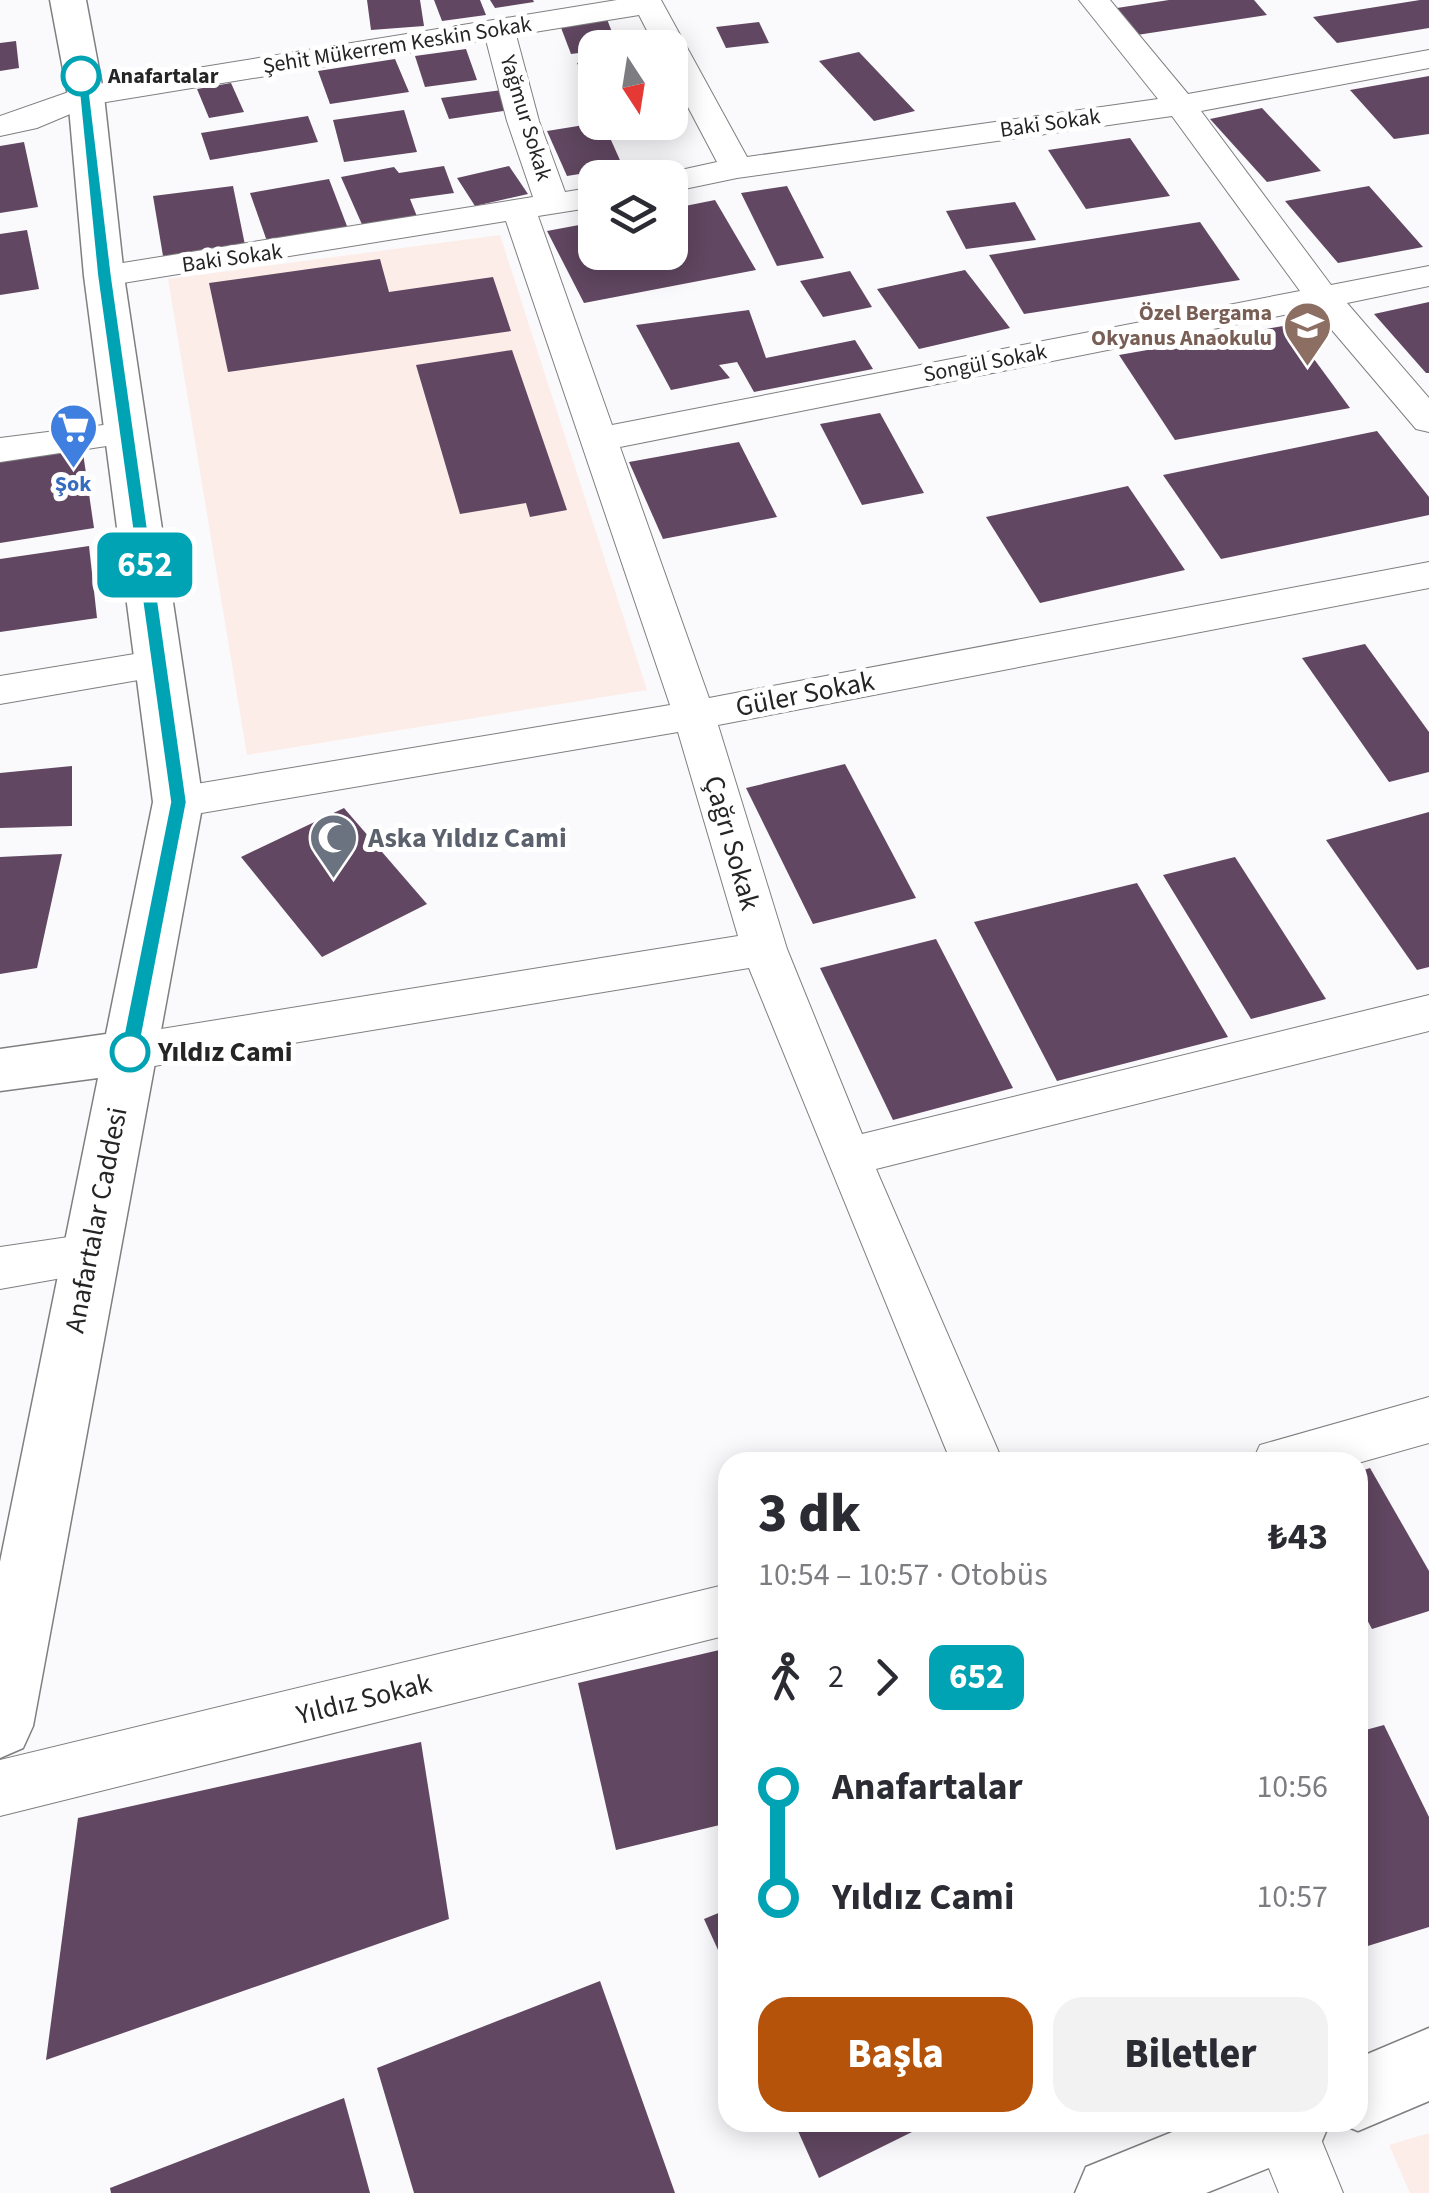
<!DOCTYPE html>
<html lang="tr">
<meta charset="utf-8">
<style>
body{margin:0;font-family:"Source Sans 3",sans-serif;background:#f2f2f3;color:#2b2b33;height:100vh;display:flex;flex-direction:column;font-size:38px;white-space:nowrap}
*{box-sizing:border-box;margin:0}
p{font-size:32px;color:#7c7c81}
.icon{flex:none;width:55px;height:55px;fill:none;stroke:currentColor;stroke-width:2;stroke-linecap:round;stroke-linejoin:round}
.map{position:relative;flex:1;overflow:hidden}
.side{position:absolute;left:718px;top:1452px;width:650px;height:680px;display:flex;flex-direction:column;background:#fff;border-radius:30px;box-shadow:0 5px 25px #0003}
.side>*{flex:none}
.badge{padding:0 20px;border-radius:15px;font-size:35px;line-height:65px}
.needle{width:65px;rotate:168deg}
.fabs{position:absolute;left:578px;top:30px;display:grid;gap:20px}
.fabs a{display:grid;place-items:center;width:110px;height:110px;border-radius:20px;background:#fff;box-shadow:0 5px 25px #0003;font-size:50px}
.map>.badge{position:absolute;translate:-50% -50%;box-shadow:0 0 0 5px #fff}
.legs{display:flex;align-items:center;gap:15px;height:110px;padding:0 40px;font-size:32px}
.legs p{margin-inline-start:auto}
.overview{display:flex;align-items:center;justify-content:space-between;height:170px;padding:0 40px}
h1{font-size:55px;font-weight:800;line-height:75px}
.cta{display:flex;gap:20px;margin-top:auto;padding:20px 40px}
.cta a{flex:1;height:115px;border-radius:30px;background:#b45309;color:#fff;font-size:40px;font-weight:800;line-height:115px;text-align:center}
.cta a+a{background:#f2f2f3;color:#2b2b33}
ul{padding:0 40px;list-style:none}
li{display:flex;align-items:center;gap:35px;height:110px;font-size:38px}
li i{display:grid;place-items:center;width:15px;height:100%;margin:0 12px;background:currentColor}
li i::after{content:'';width:25px;height:25px;margin:-12px;border:8px solid;border-radius:50%;background:#fff}
li p{margin-inline-start:auto}
li:first-child i{background:linear-gradient(#0000 50%,currentColor 0)}
li:last-child i{background:linear-gradient(currentColor 50%,#0000 0)}
.map>svg:first-child{display:block}
.education{fill:#fcede8}
.building{fill:#614761}
.lines{fill:none;stroke-linecap:round;stroke-linejoin:round}
.minor-casing{stroke:#7f7f81;stroke-width:2}
.tertiary-casing{stroke:#7f7f81;stroke-width:3}
.minor{fill:#fff;fill-rule:evenodd}
.tertiary{fill:#fff;fill-rule:evenodd}
.line-1{fill:#00a3b4;stroke:#fff;stroke-width:2.5}
.stop-1-dot{fill:#fff;stroke:#00a3b4;stroke-width:5}
.labels{text-anchor:middle;dominant-baseline:central;stroke-width:10;stroke-linejoin:round;paint-order:stroke}
.far-street-label{font-size:22px;fill:#252526;stroke:#fff}
.far-stop-label{font-size:22px;font-weight:bold;fill:#252526;stroke:#fff;text-anchor:start}
.far-education-label{font-size:22px;font-weight:bold;fill:#785e54;stroke:#fff;text-anchor:end}
.far-shop-label{font-size:22px;font-weight:bold;fill:#366cbe;stroke:#fff}
.street-label{font-size:28px;fill:#252526;stroke:#fff}
.worship-label{font-size:28px;font-weight:bold;fill:#5b616d;stroke:#fff;text-anchor:start}
.stop-label{font-size:28px;font-weight:bold;fill:#252526;stroke:#fff;text-anchor:start}
</style>
<div class="map">
<svg width="1429" height="2193" viewBox="0 0 1429 2193">
<rect width="100%" height="100%" fill="#fafafc"/>
<g class="education">
<path d="M 500,235 L 647,690 L 247,755 L 168,279 Z"/>
<path d="M 1429,2133 L 1429,2193 L 1410,2193 L 1389,2145 Z"/>
</g>
<g class="building">
<path d="M 367,0 L 420,0 L 424,26 L 371,30 Z"/>
<path d="M 434,0 L 480,0 L 486,15 L 442,21 Z"/>
<path d="M 490,0 L 533,0 L 534,2 L 495,8 Z"/>
<path d="M 1169,0 L 1254,0 L 1267,15 L 1137,35 L 1117,8 Z"/>
<path d="M 1420,0 L 1429,0 L 1429,28 L 1337,43 L 1313,17 Z"/>
<path d="M 607,19 L 618,48 L 571,54 L 560,25 Z"/>
<path d="M 759,22 L 769,43 L 726,48 L 716,27 Z"/>
<path d="M 16,41 L 19,68 L 0,71 L 0,43 Z"/>
<path d="M 466,49 L 477,80 L 425,87 L 415,56 Z"/>
<path d="M 859,52 L 915,111 L 874,121 L 819,61 Z"/>
<path d="M 395,59 L 409,92 L 330,104 L 318,71 Z"/>
<path d="M 595,60 L 595,87 L 589,87 L 577,63 Z"/>
<path d="M 1429,76 L 1429,134 L 1394,139 L 1350,90 Z"/>
<path d="M 231,83 L 244,112 L 209,118 L 197,89 Z"/>
<path d="M 502,90 L 510,110 L 449,119 L 441,98 Z"/>
<path d="M 1262,108 L 1321,171 L 1267,182 L 1210,119 Z"/>
<path d="M 404,110 L 417,152 L 344,162 L 333,120 Z"/>
<path d="M 308,116 L 318,142 L 210,160 L 201,133 Z"/>
<path d="M 603,122 L 623,167 L 567,176 L 547,131 Z"/>
<path d="M 1130,138 L 1170,196 L 1086,209 L 1048,150 Z"/>
<path d="M 24,142 L 38,207 L 0,213 L 0,146 Z"/>
<path d="M 444,166 L 454,193 L 410,199 L 418,219 L 364,229 L 341,177 L 394,167 L 399,173 Z"/>
<path d="M 509,166 L 528,194 L 475,206 L 457,178 Z"/>
<path d="M 329,179 L 350,234 L 269,247 L 250,193 Z"/>
<path d="M 233,186 L 245,245 L 163,256 L 153,196 Z"/>
<path d="M 787,186 L 824,258 L 777,266 L 741,193 Z"/>
<path d="M 1369,186 L 1423,247 L 1338,263 L 1285,201 Z"/>
<path d="M 715,200 L 756,270 L 584,303 L 547,231 L 595,222 L 595,252 L 670,252 L 670,209 Z"/>
<path d="M 1015,202 L 1036,240 L 966,249 L 946,211 Z"/>
<path d="M 1200,222 L 1240,280 L 1024,314 L 989,255 Z"/>
<path d="M 27,230 L 39,289 L 0,295 L 0,234 Z"/>
<path d="M 380,259 L 389,292 L 493,277 L 511,331 L 228,372 L 209,283 Z"/>
<path d="M 965,270 L 1010,328 L 919,349 L 877,289 Z"/>
<path d="M 850,271 L 872,307 L 823,317 L 800,281 Z"/>
<path d="M 1429,302 L 1429,373 L 1426,373 L 1374,314 Z"/>
<path d="M 749,310 L 766,358 L 855,340 L 873,369 L 754,392 L 737,362 L 719,365 L 730,378 L 671,390 L 636,325 Z"/>
<path d="M 1289,325 L 1350,408 L 1175,440 L 1119,355 Z"/>
<path d="M 512,350 L 567,510 L 530,517 L 526,503 L 460,514 L 416,365 Z"/>
<path d="M 880,413 L 924,493 L 862,505 L 820,424 Z"/>
<path d="M 1377,431 L 1429,497 L 1429,515 L 1221,559 L 1163,475 Z"/>
<path d="M 739,442 L 777,517 L 663,539 L 629,462 Z"/>
<path d="M 82,446 L 94,528 L 0,543 L 0,459 Z"/>
<path d="M 1128,486 L 1185,570 L 1040,603 L 986,517 Z"/>
<path d="M 89,546 L 97,618 L 0,632 L 0,559 Z"/>
<path d="M 1365,644 L 1429,732 L 1429,772 L 1389,782 L 1302,658 Z"/>
<path d="M 845,764 L 916,898 L 813,924 L 746,788 Z"/>
<path d="M 72,766 L 72,826 L 0,828 L 0,773 Z"/>
<path d="M 344,808 L 427,904 L 322,957 L 241,857 Z"/>
<path d="M 1429,812 L 1429,967 L 1417,970 L 1326,840 Z"/>
<path d="M 62,854 L 37,968 L 0,974 L 0,857 Z"/>
<path d="M 1235,857 L 1326,999 L 1251,1019 L 1163,875 Z"/>
<path d="M 1137,883 L 1228,1037 L 1057,1081 L 974,922 Z"/>
<path d="M 936,939 L 1013,1088 L 893,1120 L 820,968 Z"/>
<path d="M 1370,1468 L 1429,1571 L 1429,1611 L 1372,1629 L 1358,1603 L 1358,1472 Z"/>
<path d="M 728,1648 L 728,1823 L 616,1850 L 578,1683 Z"/>
<path d="M 1384,1725 L 1429,1817 L 1429,1927 L 1358,1949 L 1358,1732 Z"/>
<path d="M 421,1742 L 449,1919 L 46,2060 L 78,1818 Z"/>
<path d="M 728,1909 L 728,1972 L 704,1919 Z"/>
<path d="M 600,1981 L 675,2193 L 414,2193 L 377,2068 Z"/>
<path d="M 344,2098 L 370,2193 L 111,2193 L 110,2188 Z"/>
<path d="M 794,2122 L 907,2122 L 912,2132 L 819,2178 Z"/>
</g>
<g class="lines">
<defs>
<g id="minor">
<path d="M 617,0 L 661,0 L 747,157 L 1158,99 L 1079,0 L 1110,0 L 1188,94 L 1429,50 L 1429,68 L 1201,111 L 1331,285 L 1429,266 L 1429,286 L 1347,303 L 1429,398 L 1429,432 L 1416,429 L 1314,309 L 620,447 L 709,698 L 1429,562 L 1429,588 L 718,725 L 787,949 L 862,1134 L 1429,995 L 1429,1031 L 876,1169 L 1003,1462 L 951,1462 L 749,968 L 130,1070 L 113,1065 L 107,1052 L 113,1039 L 130,1034 L 738,936 L 678,732 L 178,817 L 163,813 L 157,802 L 163,791 L 178,787 L 670,705 L 506,221 L 104,286 L 92,283 L 87,276 L 92,269 L 104,266 L 533,197 L 507,121 L 486,40 L 94,104 L 37,128 L 0,136 L 0,116 L 86,86 ZM 639,15 L 656,48 L 670,48 L 670,73 L 717,162 L 658,175 L 656,178 L 670,178 L 670,192 L 737,178 L 1172,116 L 1300,291 L 612,425 L 538,216 L 595,207 L 595,187 L 565,192 L 539,121 L 516,35 Z"/>
<path d="M 127,422 L 140,425 L 146,433 L 140,441 L 0,462 L 0,438 Z"/>
<path d="M 159,650 L 173,654 L 179,664 L 173,674 L 0,704 L 0,676 Z"/>
<path d="M 89,1234 L 107,1240 L 114,1255 L 107,1270 L 0,1289 L 0,1247 Z"/>
<path d="M 1429,1397 L 1429,1443 L 1358,1463 L 1252,1462 L 1260,1445 Z"/>
<path d="M 728,1584 L 728,1635 L 0,1816 L 0,1760 Z"/>
<path d="M 1250,2122 L 1314,2122 L 1343,2193 L 1279,2193 Z"/>
</g>
<g id="tertiary">
<path d="M 50,0 L 86,0 L 104,96 L 124,276 L 203,802 L 33,1726 L 23,1748 L 0,1758 L 0,1562 L 98,1078 L 0,1091 L 0,1049 L 106,1034 L 153,802 L 84,276 L 68,96 Z"/>
<path d="M 1429,2028 L 1429,2101 L 1358,2131 L 1336,2122 L 1358,2122 L 1358,2058 Z"/>
<path d="M 1197,2122 L 1330,2122 L 1319,2148 L 1206,2193 L 1075,2193 L 1086,2167 Z"/>
</g>
</defs>
<use href="#minor" class="minor-casing"/>
<use href="#tertiary" class="tertiary-casing"/>
<use href="#minor" class="minor"/>
<use href="#tertiary" class="tertiary"/>
</g>
<path class="line-1" d="M 77,73 L 88,76 L 112,276 L 187,802 L 139,1052 L 130,1059 L 120,1052 L 170,802 L 97,276 Z"/>
<defs>
<symbol id="school-pin" viewBox="-11 -11 22 30"><path d="M0 17L-7.5 6A9.5 9.5 0 1 1 7.5 6Z" fill="#8d6e63" stroke="#fff"/><path d="M0-5L7-2L0 1L-7-2ZM-4 1L0 2.5L4 1V4Q0 6-4 4Z" fill="#fff"/></symbol>
<symbol id="supermarket-pin" viewBox="-11 -11 22 30"><path d="M0 17L-7.5 6A9.5 9.5 0 1 1 7.5 6Z" fill="#3f7fe0" stroke="#fff"/><path d="M-6-5.5h2.5l.6 2H6L4.5 2H-2.5L-4.4-4H-6ZM-1.5 3.2a1.3 1.3 0 1 0 .1 0ZM3 3.2a1.3 1.3 0 1 0 .1 0Z" fill="#fff"/></symbol>
<symbol id="mosque-pin" viewBox="-11 -11 22 30"><path d="M0 17L-7.5 6A9.5 9.5 0 1 1 7.5 6Z" fill="#6b7280" stroke="#fff"/><path d="M3.5-4.9A6 6 0 1 0 3.5 4.9A5 5 0 1 1 3.5-4.9Z" fill="#fff"/></symbol>
</defs>
<g fill-rule="evenodd">
<use href="#school-pin" x="1280" y="298" width="55" height="75"/>
<use href="#supermarket-pin" x="46" y="400" width="55" height="75"/>
<use href="#mosque-pin" x="306" y="810" width="55" height="75"/>
</g>
<g class="stop-1-dot">
<circle cx="81" cy="76" r="18"/>
<circle cx="130" cy="1052" r="18"/>
</g>
<g class="labels">
<g class="far-street-label">
<text transform="translate(397 45) rotate(-9)">Şehit Mükerrem Keskin Sokak</text>
<text transform="translate(526 118) rotate(73)">Yağmur Sokak</text>
<text transform="translate(1050 123) rotate(-8)">Baki Sokak</text>
<text transform="translate(232 258) rotate(-8)">Baki Sokak</text>
<text transform="translate(985 363) rotate(-11)">Songül Sokak</text>
</g>
<g class="far-stop-label">
<text x="108" y="76">Anafartalar</text>
</g>
<g class="far-education-label">
<text x="1272" y="313">Özel Bergama<tspan x="1272" dy="25">Okyanus Anaokulu</tspan></text>
</g>
<g class="far-shop-label">
<text x="73" y="484">Şok</text>
</g>
<g class="street-label">
<text transform="translate(805 694) rotate(-11)">Güler Sokak</text>
<text transform="translate(732 843) rotate(74)">Çağrı Sokak</text>
<text transform="translate(96 1220) rotate(-79)">Anafartalar Caddesi</text>
<text transform="translate(364 1699) rotate(-14)">Yıldız Sokak</text>
</g>
<g class="worship-label">
<text x="368" y="838">Aska Yıldız Cami</text>
</g>
<g class="stop-label">
<text x="158" y="1052">Yıldız Cami</text>
</g>
</g>
</svg>
<div class="fabs">
<a><svg class="needle" viewBox="-14 -14 28 28"><path d="M0-13l5 13h-10z" fill="#e53935"/><path d="M0 13l5-13h-10z" fill="#7c7c81"/></svg></a>
<a><svg class="icon" aria-label="layers" viewBox="0 0 24 24"><path d="M12 4l9 5-9 5-9-5zM3 14l9 5 9-5"/></svg></a>
</div>
<b class="badge" style="left:145px;top:565px;background:#00a3b4;color:#fff">652</b>
<section class="side">
<div class="overview"><div><h1>3 dk</h1><p>10:54 – 10:57 · Otobüs</p></div><b>₺43</b></div>
<div class="legs"><svg class="icon" aria-label="walk" viewBox="0 0 24 24"><circle cx="13" cy="4" r="2"/><path d="M13 8l-2 6 4 7M11 14l-3 7M7 12l3-4h3l4 4"/></svg>2<svg class="icon" aria-label="forward" viewBox="0 0 24 24"><path d="M9 5l7 7-7 7"/></svg><b class="badge" style="background:#00a3b4;color:#fff">652</b></div>
<ul>
<li><i style="color:#00a3b4"></i><b>Anafartalar</b><p>10:56</p></li>
<li><i style="color:#00a3b4"></i><b>Yıldız Cami</b><p>10:57</p></li>
</ul>
<div class="cta"><a>Başla</a><a>Biletler</a></div>
</section>
</div>
